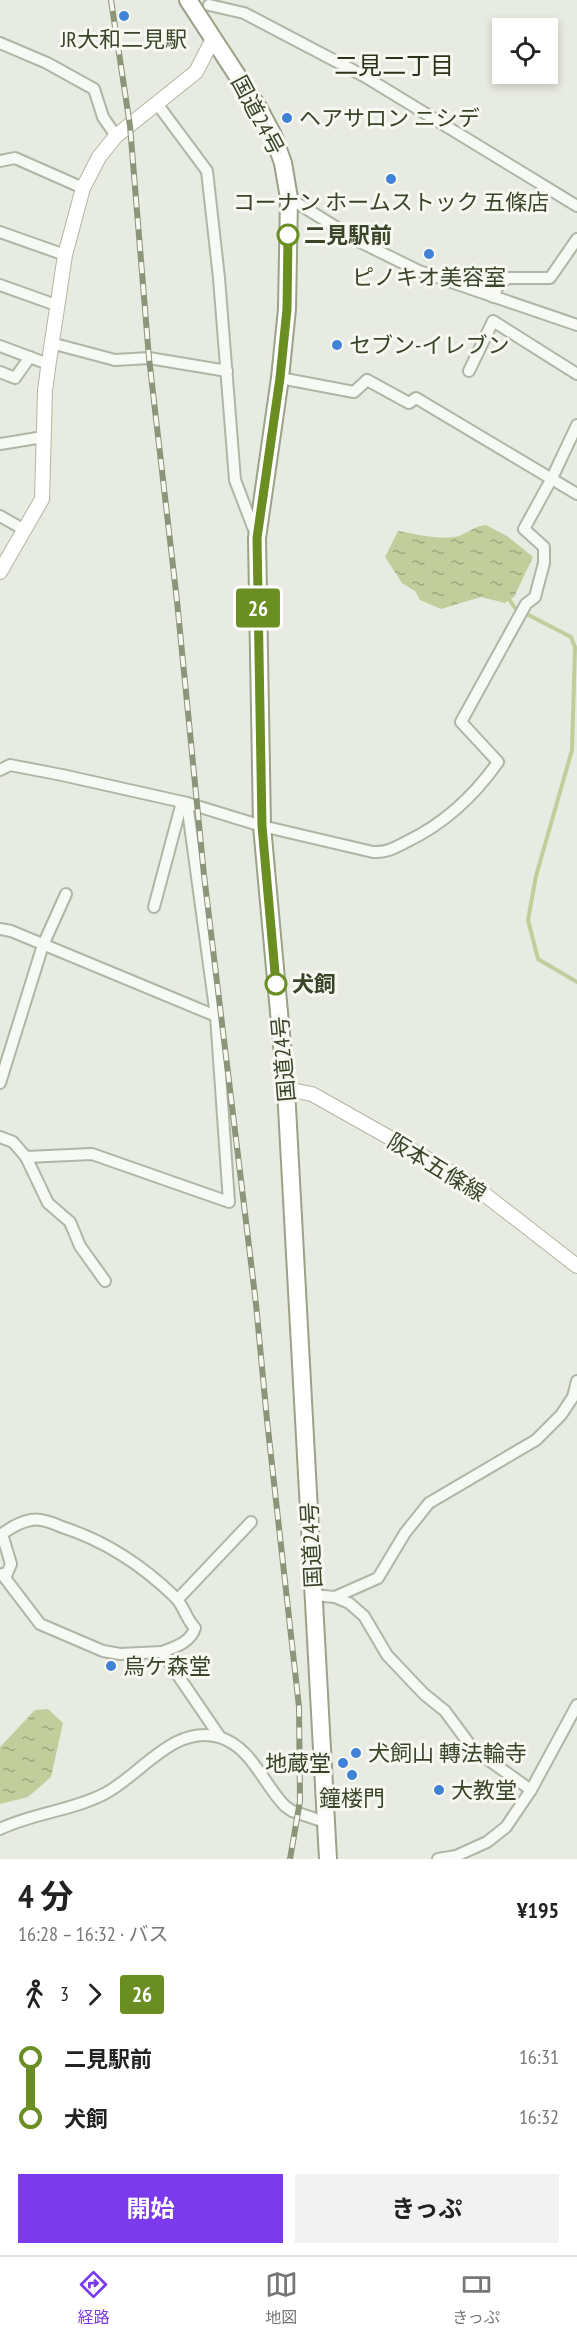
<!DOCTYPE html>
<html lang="ja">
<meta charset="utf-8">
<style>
body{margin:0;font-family:"PT Sans Narrow","Noto Sans JP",sans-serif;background:#f2f2f2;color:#222;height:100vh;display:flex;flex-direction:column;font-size:22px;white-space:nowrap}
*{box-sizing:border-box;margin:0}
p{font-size:20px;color:#767676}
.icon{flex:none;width:33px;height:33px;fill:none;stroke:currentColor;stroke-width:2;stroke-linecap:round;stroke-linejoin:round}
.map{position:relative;height:1859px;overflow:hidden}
.details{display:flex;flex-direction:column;background:#fff;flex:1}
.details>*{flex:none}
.badge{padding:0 12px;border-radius:4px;font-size:21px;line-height:39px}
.tools{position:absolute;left:492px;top:18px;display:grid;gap:12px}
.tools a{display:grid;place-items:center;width:66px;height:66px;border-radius:0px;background:#fff;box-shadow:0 3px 9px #0003;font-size:30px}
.map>.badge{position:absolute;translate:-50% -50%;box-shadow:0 0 0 3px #fff}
.legs{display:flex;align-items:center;gap:9px;height:66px;padding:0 18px;font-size:20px}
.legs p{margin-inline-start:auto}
.head{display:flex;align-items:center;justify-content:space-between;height:102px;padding:0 18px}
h1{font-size:33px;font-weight:700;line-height:45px}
.action{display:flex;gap:12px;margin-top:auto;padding:12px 18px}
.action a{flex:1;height:69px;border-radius:0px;background:#7c3aed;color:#fff;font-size:24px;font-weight:700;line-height:69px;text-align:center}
.action a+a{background:#f2f2f2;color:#222}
ul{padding:0 18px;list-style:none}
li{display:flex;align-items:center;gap:21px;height:60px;font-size:22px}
li i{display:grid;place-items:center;width:9px;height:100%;margin:0 8px;background:currentColor}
li i::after{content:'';width:15px;height:15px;margin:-8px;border:4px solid;border-radius:50%;background:#fff}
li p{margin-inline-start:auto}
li:first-child i{background:linear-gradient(#0000 50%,currentColor 0)}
li:last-child i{background:linear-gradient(currentColor 50%,#0000 0)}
.tab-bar{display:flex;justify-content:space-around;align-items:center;height:84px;border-top:2px solid #e0e0e0;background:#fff;font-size:16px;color:#767676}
.tab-bar a{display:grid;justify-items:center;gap:3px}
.tab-bar .on{color:#7c3aed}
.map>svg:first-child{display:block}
.water{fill:url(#water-ripples)}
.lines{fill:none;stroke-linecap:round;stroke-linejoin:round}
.stream{stroke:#c1cd9a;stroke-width:4}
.minor-casing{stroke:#b0b6a6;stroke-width:14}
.major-casing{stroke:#b0b7a0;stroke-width:16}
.highway-casing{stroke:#9aa288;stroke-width:20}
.minor{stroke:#f7f9f4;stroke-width:10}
.major{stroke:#fff;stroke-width:14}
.highway{stroke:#fff;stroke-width:16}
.rail-casing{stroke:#8c9579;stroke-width:6}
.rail{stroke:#f6f8f1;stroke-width:4;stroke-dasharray:11;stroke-linecap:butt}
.line-1-casing{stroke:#fff;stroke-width:14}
.line-1{stroke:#6b8e23;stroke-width:9}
.poi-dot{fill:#3f82d7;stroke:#f6f8f1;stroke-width:2}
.stop-1-dot{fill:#fff;stroke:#6b8e23;stroke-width:3}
.labels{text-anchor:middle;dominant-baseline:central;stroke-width:6;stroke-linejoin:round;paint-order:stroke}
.poi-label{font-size:22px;fill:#3a4428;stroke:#f6f8f1;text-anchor:start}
.street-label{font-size:22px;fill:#3a4428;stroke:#f6f8f1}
.stop-label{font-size:22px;font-weight:bold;fill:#3a4428;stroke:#f6f8f1;text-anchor:start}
.neighbourhood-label{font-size:24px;fill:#2b341a;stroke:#f6f8f1}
</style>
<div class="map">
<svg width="577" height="1859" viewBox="0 0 577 1859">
<defs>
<pattern id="water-ripples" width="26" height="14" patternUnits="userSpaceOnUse" patternTransform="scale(1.5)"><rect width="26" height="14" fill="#c1cd9a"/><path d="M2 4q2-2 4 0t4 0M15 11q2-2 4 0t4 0" fill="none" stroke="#9ea87e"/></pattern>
</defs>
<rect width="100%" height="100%" fill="#e8ebe1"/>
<g class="water">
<path d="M 486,525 L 507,536 L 533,557 L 514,597 L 505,603 L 481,597 L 441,609 L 420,600 L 415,591 L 402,583 L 385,557 L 398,531 C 416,534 437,540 455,537 C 466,535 473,526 486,525 Z"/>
<path d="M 48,1709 L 63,1723 L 51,1777 L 28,1797 L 0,1804 L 0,1747 L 35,1710 Z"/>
</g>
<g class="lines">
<path class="stream" d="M 507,596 L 515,608 L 571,637 L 575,647 L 572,750 L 536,876 L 528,920 L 538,959 L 577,982"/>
<defs>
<g id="minor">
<path d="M 209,5 L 244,13 L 364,76 L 577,206"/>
<path d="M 0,43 L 47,63 L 94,89 L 103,117 L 116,136"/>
<path d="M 158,105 L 207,171 L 219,278 L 235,480 L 256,535"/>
<path d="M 0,161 L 15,158 L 83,188"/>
<path d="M 289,198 L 360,242 L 419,271 L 577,325"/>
<path d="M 0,232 L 65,255"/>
<path d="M 0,285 L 56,305"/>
<path d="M 493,297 L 499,284 L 508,278 L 550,278 L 577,239"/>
<path d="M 51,343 L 115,360 L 149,358 L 227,371"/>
<path d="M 0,346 L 48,364"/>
<path d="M 469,371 L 493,321 L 577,374"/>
<path d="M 0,372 L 15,378 L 30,357"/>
<path d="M 280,378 L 354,392 L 367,380 L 409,403 L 416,398 L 577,494"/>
<path d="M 0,444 L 43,437"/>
<path d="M 0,516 L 23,529"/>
<path d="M 0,770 L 10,765 L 62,775 L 187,803 L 262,826 L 373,852 C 387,853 396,847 408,841 C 445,823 474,796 498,762 L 461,722 L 526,604 L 535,597 L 544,563 L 544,547 L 524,529 L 552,478 L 577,425"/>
<path d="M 154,907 L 182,802"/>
<path d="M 0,929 L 11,931 L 216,1016"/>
<path d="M 0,1083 L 43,945 L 66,894"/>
<path d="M 0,1137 L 13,1142 L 26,1157 L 92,1154 L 229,1202 L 216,1016 L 187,803"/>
<path d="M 26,1157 L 48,1203 L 70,1222 L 80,1246 L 105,1281"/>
<path d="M 2,1574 L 40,1624 L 103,1651 L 120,1654 L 162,1652 L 220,1737"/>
<path d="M 5,1578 L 11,1564 L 2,1534 C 10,1528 20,1522 31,1520 C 41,1518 53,1523 62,1527 C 106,1541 142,1565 175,1597 C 184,1606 186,1619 195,1628 C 190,1643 175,1647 162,1652"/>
<path d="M 313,1595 L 335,1597 L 378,1578 L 405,1533 L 429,1503 L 536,1440 L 561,1415 L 573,1397 L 577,1381"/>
<path d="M 335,1597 L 349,1603 L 364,1616 L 387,1655 L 424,1694 L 445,1711 L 473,1749 L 531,1790"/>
<path d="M 178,1599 L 251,1522"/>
<path d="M 0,1829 C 33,1813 71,1811 104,1794 C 140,1776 173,1724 219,1737 C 252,1747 263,1784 285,1806 L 292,1811 L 325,1822"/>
<path d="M 438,1859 L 456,1856 L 487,1842 L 506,1827 L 531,1790 L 577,1705"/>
</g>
<g id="major">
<path d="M 0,572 L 42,499 L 45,391 L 48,368 L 65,255 L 83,188 L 99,157 L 116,136 L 196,72 L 213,39"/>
<path d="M 286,1089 L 312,1094 L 470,1183 L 577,1266"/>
</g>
<path id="highway" d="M 188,0 L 259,109 L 273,135 L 283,163 L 289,198 L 287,309 L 280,378 L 257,538 L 262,826 L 286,1089 L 328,1859"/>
</defs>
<use href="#minor" class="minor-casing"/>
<use href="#major" class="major-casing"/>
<use href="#highway" class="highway-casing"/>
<use href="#minor" class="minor"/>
<use href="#major" class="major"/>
<use href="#highway" class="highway"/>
<defs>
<path id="rail" d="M 111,0 L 130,126 L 149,358 L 177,601 L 204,875 L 256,1304 L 267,1420 L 299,1707 L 300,1801 L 290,1859"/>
</defs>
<use href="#rail" class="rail-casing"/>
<use href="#rail" class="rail"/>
</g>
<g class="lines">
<defs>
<path id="line-1" d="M 276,984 L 262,826 L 257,538 L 280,378 L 287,309 L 288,235"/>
</defs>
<use href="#line-1" class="line-1-casing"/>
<use href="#line-1" class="line-1"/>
</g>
<g class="poi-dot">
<circle cx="124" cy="16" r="6"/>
<circle cx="287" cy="118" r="6"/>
<circle cx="391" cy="179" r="6"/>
<circle cx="429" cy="254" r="6"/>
<circle cx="337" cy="345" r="6"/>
<circle cx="111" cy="1666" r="6"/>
<circle cx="356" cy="1753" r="6"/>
<circle cx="343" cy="1763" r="6"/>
<circle cx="352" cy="1775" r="6"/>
<circle cx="439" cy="1790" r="6"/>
</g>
<g class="stop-1-dot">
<circle cx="288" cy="235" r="10"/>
<circle cx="276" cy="984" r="10"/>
</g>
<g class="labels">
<g class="poi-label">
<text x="124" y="39" text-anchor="middle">JR大和二見駅</text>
<text x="299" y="118">ヘアサロン ニシデ</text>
<text x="391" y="202" text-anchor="middle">コーナン ホームストック 五條店</text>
<text x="429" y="277" text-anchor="middle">ピノキオ美容室</text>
<text x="349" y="345">セブン-イレブン</text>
<text x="123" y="1666">烏ケ森堂</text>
<text x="368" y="1753">犬飼山 轉法輪寺</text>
<text x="331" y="1763" text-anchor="end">地蔵堂</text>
<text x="451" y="1790">大教堂</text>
<text x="352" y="1798" text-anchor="middle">鐘楼門</text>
</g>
<g class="street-label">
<text transform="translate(258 115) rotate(62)">国道24号</text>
<text transform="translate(283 1059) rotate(-95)">国道24号</text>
<text transform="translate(437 1167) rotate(31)">阪本五條線</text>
<text transform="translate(311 1545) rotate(-93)">国道24号</text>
</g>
<g class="stop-label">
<text x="304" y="235">二見駅前</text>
<text x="292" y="984">犬飼</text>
</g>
<g class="neighbourhood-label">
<text x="394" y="65">二見二丁目</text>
</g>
</g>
</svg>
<div class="tools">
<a><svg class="icon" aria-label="locate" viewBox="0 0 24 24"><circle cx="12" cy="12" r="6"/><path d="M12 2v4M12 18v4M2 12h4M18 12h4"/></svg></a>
</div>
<b class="badge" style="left:258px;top:608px;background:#6b8e23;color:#fff">26</b>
</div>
<section class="details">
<div class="head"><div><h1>4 分</h1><p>16:28 – 16:32 · バス</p></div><b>¥195</b></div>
<div class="legs"><svg class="icon" aria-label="walk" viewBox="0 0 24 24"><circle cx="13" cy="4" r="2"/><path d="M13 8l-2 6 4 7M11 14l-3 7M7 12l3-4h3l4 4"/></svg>3<svg class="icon" aria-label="forward" viewBox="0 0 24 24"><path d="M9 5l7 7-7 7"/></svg><b class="badge" style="background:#6b8e23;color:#fff">26</b></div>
<ul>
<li><i style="color:#6b8e23"></i><b>二見駅前</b><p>16:31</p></li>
<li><i style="color:#6b8e23"></i><b>犬飼</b><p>16:32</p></li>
</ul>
<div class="action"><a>開始</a><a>きっぷ</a></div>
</section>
<nav class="tab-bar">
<a class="on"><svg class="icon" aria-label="directions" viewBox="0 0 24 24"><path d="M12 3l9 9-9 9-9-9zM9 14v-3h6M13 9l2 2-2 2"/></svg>経路</a>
<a><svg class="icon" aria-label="map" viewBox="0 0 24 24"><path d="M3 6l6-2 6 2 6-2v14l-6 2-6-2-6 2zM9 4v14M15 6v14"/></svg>地図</a>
<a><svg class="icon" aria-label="tickets" viewBox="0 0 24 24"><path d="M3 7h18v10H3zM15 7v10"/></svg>きっぷ</a>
</nav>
